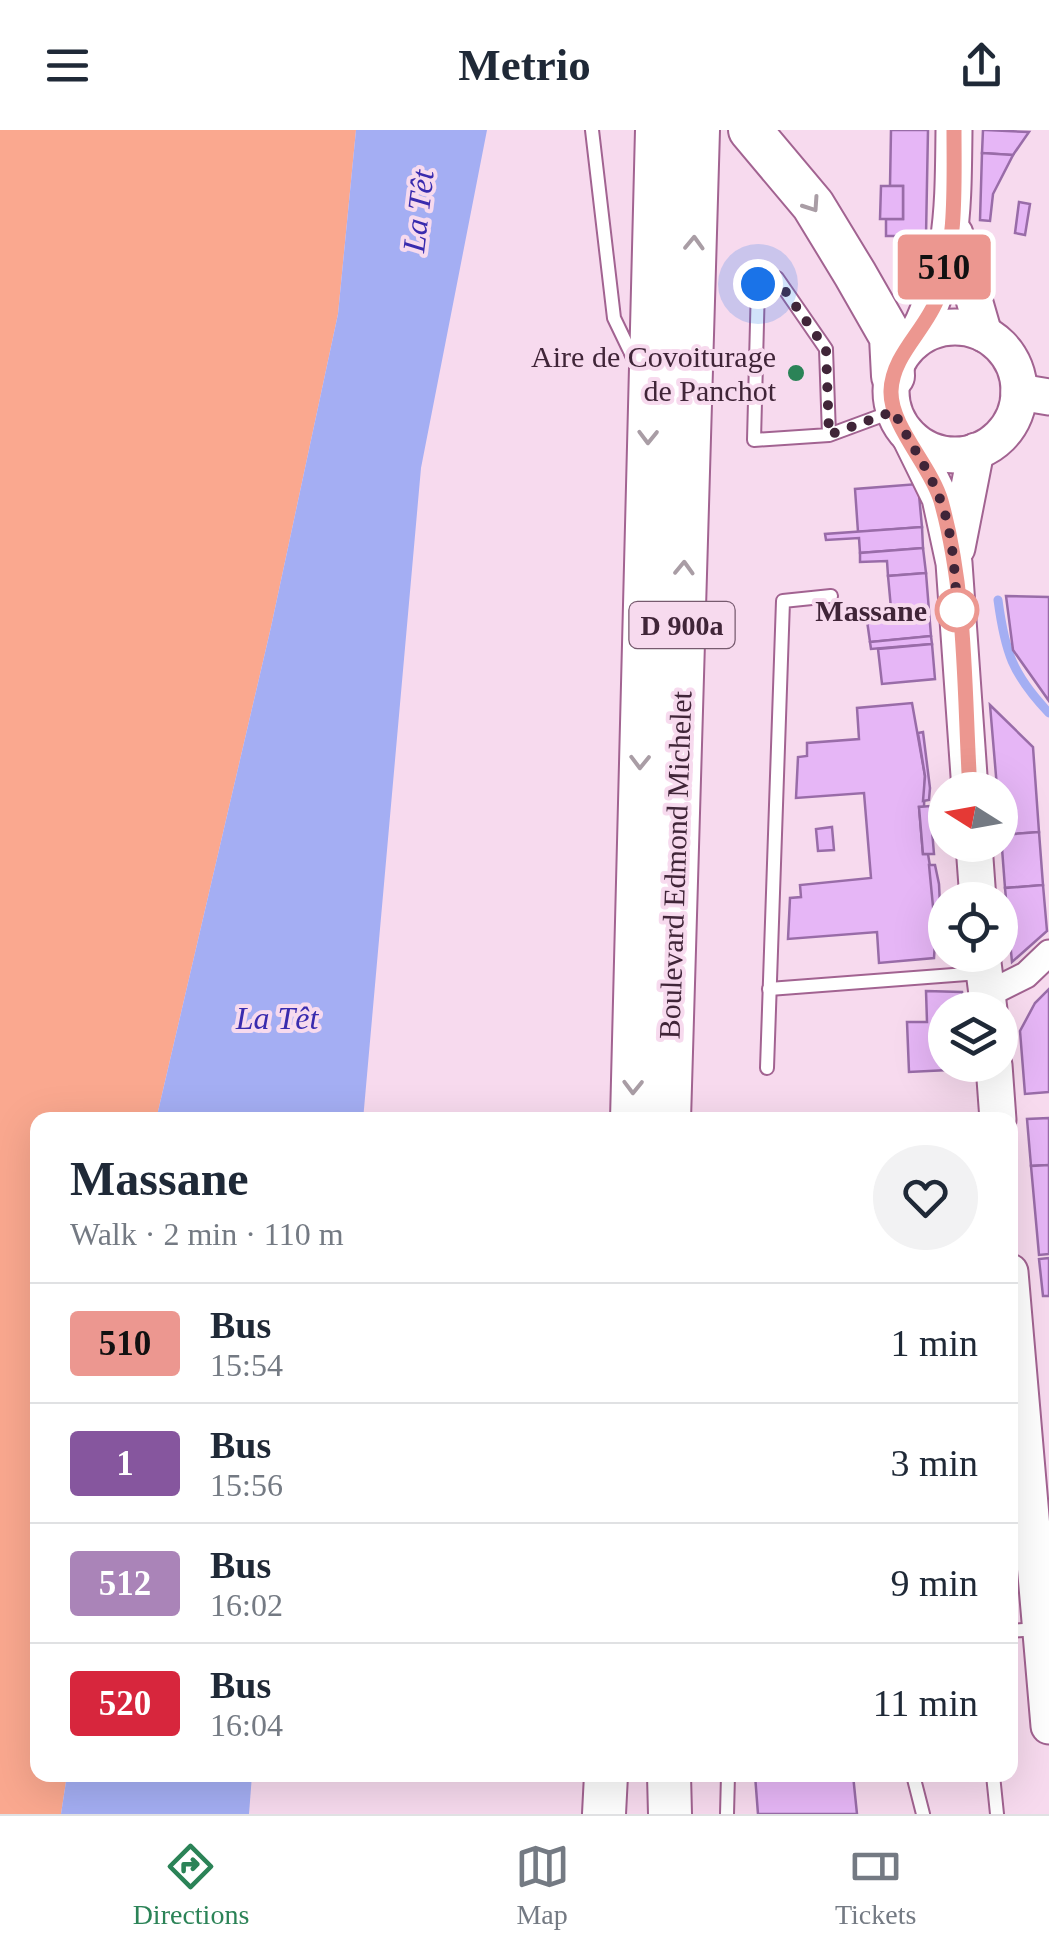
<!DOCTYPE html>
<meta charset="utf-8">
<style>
body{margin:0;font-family:Georgia,serif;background:#f2f2f3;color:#1f2937;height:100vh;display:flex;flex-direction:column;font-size:38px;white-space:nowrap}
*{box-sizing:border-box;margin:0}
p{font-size:32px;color:#747a83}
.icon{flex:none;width:55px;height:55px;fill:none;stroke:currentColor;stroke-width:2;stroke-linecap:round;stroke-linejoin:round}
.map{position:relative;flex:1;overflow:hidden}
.details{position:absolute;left:30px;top:982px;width:988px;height:670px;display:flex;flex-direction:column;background:#fff;border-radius:20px;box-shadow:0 10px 40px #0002}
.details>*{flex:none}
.badge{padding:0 20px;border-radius:8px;font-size:35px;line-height:65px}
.needle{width:65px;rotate:281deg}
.fabs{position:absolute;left:928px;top:642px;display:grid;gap:20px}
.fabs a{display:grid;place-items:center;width:90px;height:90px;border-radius:50%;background:#fff;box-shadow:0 10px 40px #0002;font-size:50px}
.you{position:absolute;width:50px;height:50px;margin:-25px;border:8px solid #fff;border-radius:50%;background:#1a73e8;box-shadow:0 0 0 15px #1a73e833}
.map>.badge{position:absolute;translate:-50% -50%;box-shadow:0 0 0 5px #fff}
.round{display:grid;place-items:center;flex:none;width:105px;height:105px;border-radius:52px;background:#f2f2f3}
.head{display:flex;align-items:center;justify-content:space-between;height:170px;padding:0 40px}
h1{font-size:48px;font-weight:800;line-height:75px}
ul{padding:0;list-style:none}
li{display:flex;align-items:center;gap:30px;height:120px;padding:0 40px;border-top:2px solid #e0e1e3}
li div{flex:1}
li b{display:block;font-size:38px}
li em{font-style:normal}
li .badge{min-width:110px;font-weight:700;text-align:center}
header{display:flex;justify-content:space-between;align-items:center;height:130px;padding:0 40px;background:#fff;font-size:45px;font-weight:800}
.dock{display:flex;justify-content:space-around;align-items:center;height:140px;border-top:2px solid #e0e1e3;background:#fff;font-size:28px;color:#747a83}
.dock a{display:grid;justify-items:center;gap:5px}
.dock .on{color:#2b8357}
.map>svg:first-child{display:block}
.green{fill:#faa88f}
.water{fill:#a4aef3}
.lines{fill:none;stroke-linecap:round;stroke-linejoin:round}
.stream{stroke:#a4aef3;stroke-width:9}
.building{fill:#e6b6f6;stroke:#996ca8;stroke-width:2.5}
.service-casing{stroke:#a26391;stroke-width:16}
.minor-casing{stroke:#a26391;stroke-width:29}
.secondary-casing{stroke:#a26391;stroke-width:39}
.trunk-casing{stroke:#a26391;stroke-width:46}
.service{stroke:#fff;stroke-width:12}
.minor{stroke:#fff;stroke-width:25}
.secondary{stroke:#fff;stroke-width:35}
.trunk{stroke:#fff;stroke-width:42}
.oneway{stroke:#a99da5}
.line-casing{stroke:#fff;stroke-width:22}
.line{stroke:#ec9790;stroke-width:15}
.walk{stroke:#402538;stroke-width:10;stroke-dasharray:0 18}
.poi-dot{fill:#2b8357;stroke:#f7daee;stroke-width:4}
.stop-dot{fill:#fff;stroke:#ec9790;stroke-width:5}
.labels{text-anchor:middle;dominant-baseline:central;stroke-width:8;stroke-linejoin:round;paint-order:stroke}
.shield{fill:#f7daee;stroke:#775b6f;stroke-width:2.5}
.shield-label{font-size:28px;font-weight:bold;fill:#402538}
.poi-label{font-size:30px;fill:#402538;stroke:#f7daee;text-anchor:end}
.stop-label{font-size:30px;font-weight:bold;fill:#402538;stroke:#f7daee;text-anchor:end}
.street-label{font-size:30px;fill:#402538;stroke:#f7daee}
.water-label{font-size:32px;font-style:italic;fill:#392bae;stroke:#f7daee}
</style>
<header><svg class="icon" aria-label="menu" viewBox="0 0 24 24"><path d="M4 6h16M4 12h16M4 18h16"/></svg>Metrio<svg class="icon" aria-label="share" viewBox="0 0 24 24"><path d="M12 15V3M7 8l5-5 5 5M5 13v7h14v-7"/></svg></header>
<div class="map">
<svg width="1049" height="1684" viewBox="0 0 1049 1684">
<rect width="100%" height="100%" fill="#f7daee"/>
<path class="green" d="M 0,0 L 356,0 L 338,184 L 271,497 L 156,990 L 38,990 L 38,1645 L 67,1645 L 61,1684 L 0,1684 Z"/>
<g class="water">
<path d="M 356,0 L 487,0 L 421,338 L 363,990 L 156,990 L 271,497 L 338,184 Z"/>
<path d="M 67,1645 L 252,1645 L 249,1684 L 61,1684 Z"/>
</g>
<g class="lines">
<path class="stream" d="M 998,470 C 1005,522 1012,544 1049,583"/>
</g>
<g class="building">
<path d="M 891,0 L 928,0 L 926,106 L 886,106 L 886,89 L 903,89 L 903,56 L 890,56 Z"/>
<path d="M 983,0 L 986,0 L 1029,2 L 1013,25 L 982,23 Z"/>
<path d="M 982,23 L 1013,25 L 993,64 L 990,91 L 980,90 Z"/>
<path d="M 881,56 L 903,56 L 903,89 L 880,89 Z"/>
<path d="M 1019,72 L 1030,74 L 1025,105 L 1015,103 Z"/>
<path d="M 918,354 L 922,397 L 858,402 L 855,359 Z"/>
<path d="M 922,397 L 923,418 L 860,423 L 859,408 L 826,410 L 825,404 Z"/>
<path d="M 923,418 L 926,443 L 888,446 L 887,431 L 860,432 L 860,423 Z"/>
<path d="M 926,443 L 931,506 L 870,512 L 867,491 L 892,489 L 888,446 Z"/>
<path d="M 1006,466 L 1049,467 L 1049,571 L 1013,520 Z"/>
<path d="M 931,506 L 932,514 L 871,519 L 870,512 Z"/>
<path d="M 932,514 L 935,549 L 882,554 L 878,519 Z"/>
<path d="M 912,573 L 925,646 L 924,677 L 919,677 L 923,724 L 928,724 L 937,779 L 934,828 L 879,833 L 877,802 L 788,809 L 790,768 L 801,767 L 800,755 L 871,748 L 864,663 L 796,668 L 798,627 L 807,626 L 807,613 L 859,609 L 857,578 Z"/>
<path d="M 990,575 L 1033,617 L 1039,702 L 1001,705 Z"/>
<path d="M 923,602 L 930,658 L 929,670 L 923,671 L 925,646 L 918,603 Z"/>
<path d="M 930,676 L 934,724 L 923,724 L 919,677 Z"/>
<path d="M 832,697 L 834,720 L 818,721 L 816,699 Z"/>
<path d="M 1039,702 L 1043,755 L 1005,758 L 1001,705 Z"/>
<path d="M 929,735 L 935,735 L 939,754 L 941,796 L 935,797 Z"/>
<path d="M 1043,755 L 1047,801 L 1012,832 L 1005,758 Z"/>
<path d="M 1049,859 L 1049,962 L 1025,964 L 1020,901 L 1035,873 Z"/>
<path d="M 926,861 L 962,862 L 964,880 L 945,880 L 945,935 L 968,935 L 969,939 L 909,942 L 907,892 L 927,892 Z"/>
<path d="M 1049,988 L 1049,1035 L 1031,1036 L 1027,989 Z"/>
<path d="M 1049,1035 L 1049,1124 L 1039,1125 L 1031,1036 Z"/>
<path d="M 1049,1128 L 1049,1166 L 1043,1166 L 1039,1129 Z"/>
<path d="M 755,1645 L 853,1645 L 857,1684 L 758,1684 Z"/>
</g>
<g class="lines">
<defs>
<g id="service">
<path d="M 592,0 L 614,188 L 639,240"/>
<path d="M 829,305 L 826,219 L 777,148 L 758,154 L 754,310 L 829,305 L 894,281"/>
<path d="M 769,859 L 980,843"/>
<path d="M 767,938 L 783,471 L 831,466"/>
<path d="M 1010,1501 L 1038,1499"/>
<path d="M 913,1645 L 923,1684"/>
<path d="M 993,1645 L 997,1684"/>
<path d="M 727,1684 L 728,1645"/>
</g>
<path id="minor" d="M 986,865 L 1026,845 L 1049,823"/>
<g id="secondary">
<path d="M 955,104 L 984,204"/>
<circle cx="955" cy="261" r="64"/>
<path d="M 913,212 C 954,137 953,84 954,0"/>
<path d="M 1019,262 L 1049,267"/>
<path d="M 910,307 L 940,368 L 954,433 L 970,660"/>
<path d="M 957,418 L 976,321"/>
<path d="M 974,715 L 978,770"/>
<path d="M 982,825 L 989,880"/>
<path d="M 994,935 L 998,990"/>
<path d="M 1010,1142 L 1049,1596"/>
</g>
<g id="trunk">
<path d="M 750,0 L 813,75 L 855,144 L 891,207 L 893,246"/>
<path d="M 632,990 L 657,0"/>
<path d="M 669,990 L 698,0"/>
<path d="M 669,1645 L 670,1684"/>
<path d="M 604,1684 L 606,1645"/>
</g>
</defs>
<use href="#service" class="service-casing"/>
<use href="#minor" class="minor-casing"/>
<use href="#secondary" class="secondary-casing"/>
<use href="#trunk" class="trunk-casing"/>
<use href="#service" class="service"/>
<use href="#minor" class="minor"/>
<use href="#secondary" class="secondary"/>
<use href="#trunk" class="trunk"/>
</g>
<defs><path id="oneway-chevron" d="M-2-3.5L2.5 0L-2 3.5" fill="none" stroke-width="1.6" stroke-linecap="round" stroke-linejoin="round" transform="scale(2.5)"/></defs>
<g class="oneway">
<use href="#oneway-chevron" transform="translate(812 75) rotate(56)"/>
<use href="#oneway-chevron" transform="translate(694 113) rotate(-88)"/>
<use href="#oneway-chevron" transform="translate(648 307) rotate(91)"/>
<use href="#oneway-chevron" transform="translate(684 438) rotate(-88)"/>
<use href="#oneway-chevron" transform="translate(640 632) rotate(91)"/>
<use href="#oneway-chevron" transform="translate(633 957) rotate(91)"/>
</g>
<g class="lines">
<defs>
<path id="line" d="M 954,0 C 954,55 957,114 938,167 C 926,200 892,225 891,261 C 890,296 931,336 941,371 C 967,463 964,566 970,660"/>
</defs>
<use href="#line" class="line-casing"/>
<use href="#line" class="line"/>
<path class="walk" d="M 758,154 L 776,148 L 826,219 L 829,305 L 894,281 C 907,309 926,335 938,364 C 953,399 955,443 957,480"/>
</g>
<circle class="poi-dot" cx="796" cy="243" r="10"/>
<circle class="stop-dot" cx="957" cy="480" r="20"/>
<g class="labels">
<rect class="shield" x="629.5" y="472" width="105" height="46" rx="8"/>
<g class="shield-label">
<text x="682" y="495">D 900a</text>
</g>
<g class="poi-label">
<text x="776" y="226">Aire de Covoiturage<tspan x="776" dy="34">de Panchot</tspan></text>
</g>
<g class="stop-label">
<text x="927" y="480">Massane</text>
</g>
<g class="street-label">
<text transform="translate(675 735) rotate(-88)">Boulevard Edmond Michelet</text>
</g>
<g class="water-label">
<text transform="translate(418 81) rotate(-83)">La Têt</text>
<text x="277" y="888">La Têt</text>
</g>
</g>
</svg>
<div class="fabs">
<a><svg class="needle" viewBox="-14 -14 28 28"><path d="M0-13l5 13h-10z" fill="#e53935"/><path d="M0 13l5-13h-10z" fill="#747a83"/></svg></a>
<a><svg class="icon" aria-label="locate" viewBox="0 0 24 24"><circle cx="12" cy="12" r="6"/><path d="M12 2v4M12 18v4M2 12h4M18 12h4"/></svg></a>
<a><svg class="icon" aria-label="layers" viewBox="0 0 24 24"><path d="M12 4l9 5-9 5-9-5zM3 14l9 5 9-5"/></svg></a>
</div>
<div class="you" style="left:758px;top:154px"></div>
<b class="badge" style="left:944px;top:137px;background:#ec9790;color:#111">510</b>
<section class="details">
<div class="head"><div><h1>Massane</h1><p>Walk · 2 min · 110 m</p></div><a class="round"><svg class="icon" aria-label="heart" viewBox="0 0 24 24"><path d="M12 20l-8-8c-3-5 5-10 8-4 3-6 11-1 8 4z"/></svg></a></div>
<ul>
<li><span class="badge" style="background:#ec9790;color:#111">510</span><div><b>Bus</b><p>15:54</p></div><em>1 min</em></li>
<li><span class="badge" style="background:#86569e;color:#fff">1</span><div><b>Bus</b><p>15:56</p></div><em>3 min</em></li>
<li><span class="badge" style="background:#aa84b8;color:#fff">512</span><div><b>Bus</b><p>16:02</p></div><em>9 min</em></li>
<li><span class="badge" style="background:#d7263d;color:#fff">520</span><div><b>Bus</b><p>16:04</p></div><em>11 min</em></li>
</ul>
</section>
</div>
<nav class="dock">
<a class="on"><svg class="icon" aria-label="directions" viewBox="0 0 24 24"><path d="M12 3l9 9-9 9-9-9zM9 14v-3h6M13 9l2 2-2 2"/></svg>Directions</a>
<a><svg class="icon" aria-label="map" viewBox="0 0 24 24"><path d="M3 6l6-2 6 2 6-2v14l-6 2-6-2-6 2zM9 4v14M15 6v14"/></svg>Map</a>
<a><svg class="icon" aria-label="tickets" viewBox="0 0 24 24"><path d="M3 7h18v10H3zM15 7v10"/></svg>Tickets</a>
</nav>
